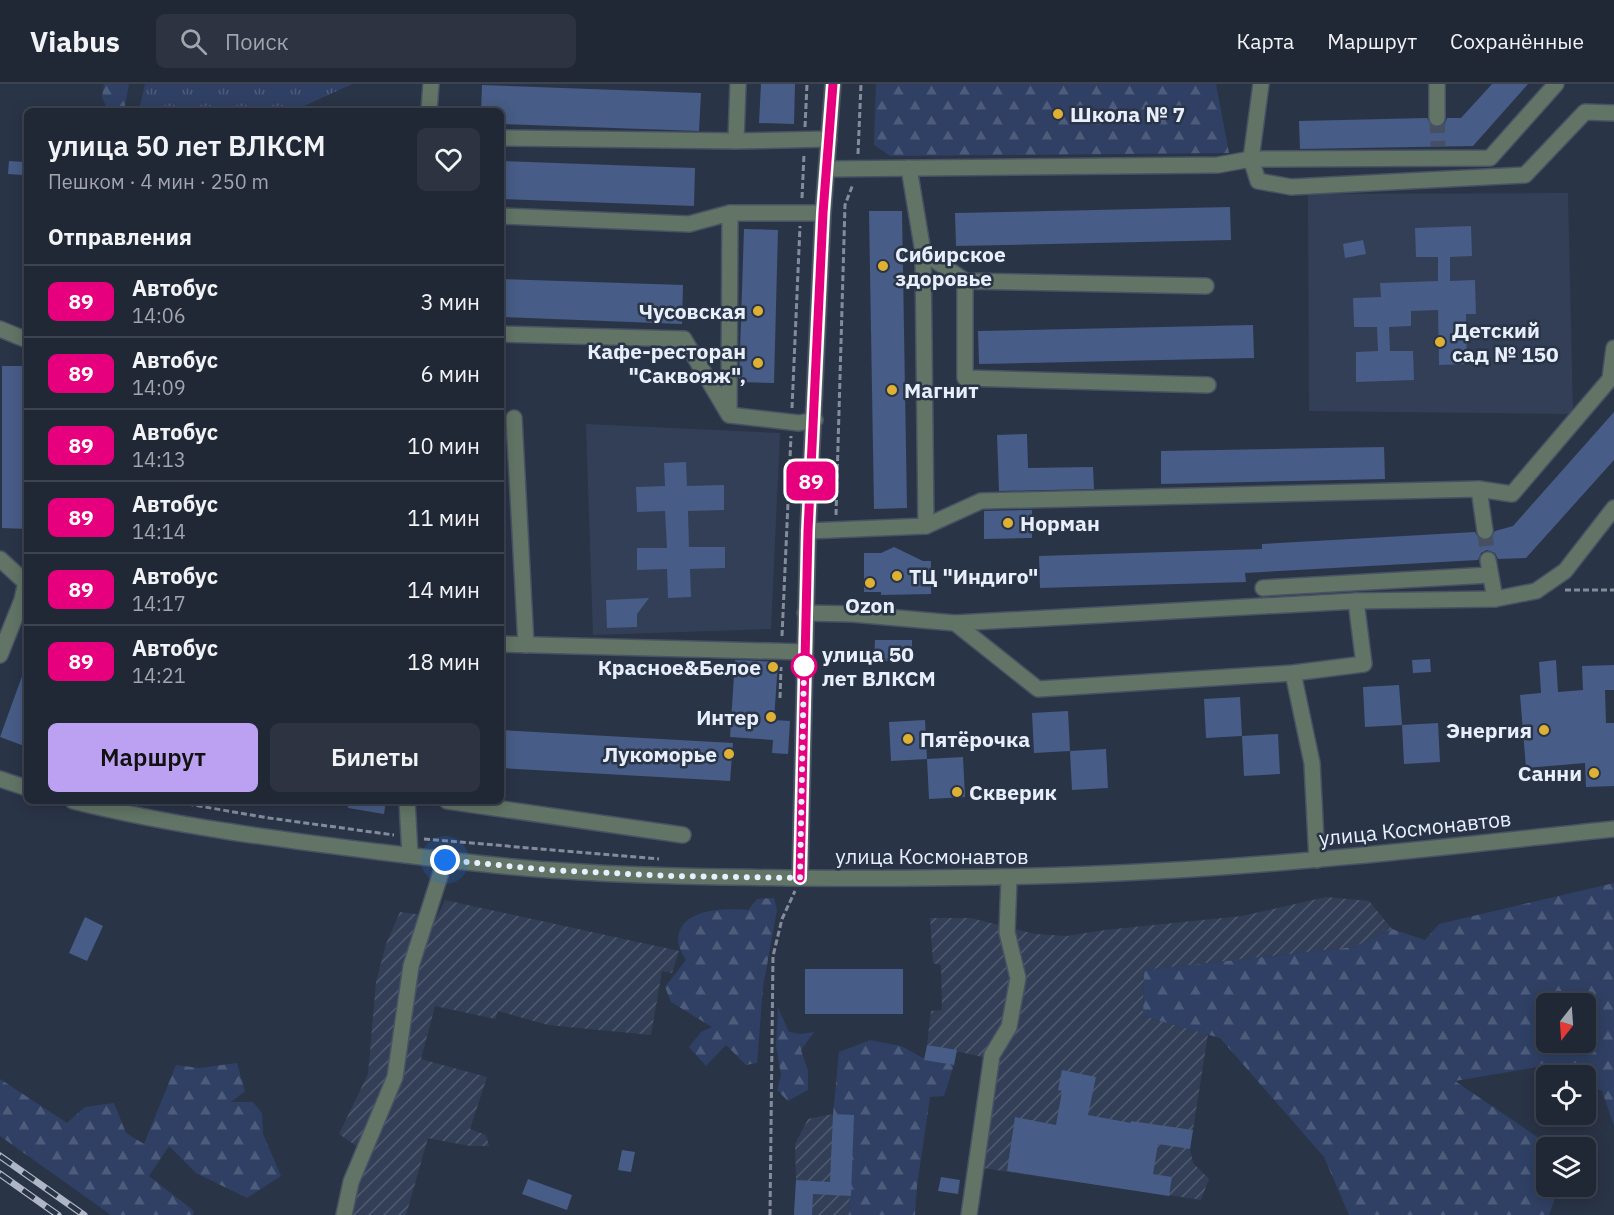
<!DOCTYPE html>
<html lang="ru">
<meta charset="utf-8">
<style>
body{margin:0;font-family:"IBM Plex Sans",sans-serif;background:#2d3341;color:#f1f3f6;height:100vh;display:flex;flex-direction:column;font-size:22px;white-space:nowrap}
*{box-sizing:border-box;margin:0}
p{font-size:20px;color:#a2a5ad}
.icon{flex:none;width:33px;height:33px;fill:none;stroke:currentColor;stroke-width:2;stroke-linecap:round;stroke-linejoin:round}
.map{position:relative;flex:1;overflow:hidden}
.side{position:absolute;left:24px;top:24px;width:480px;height:696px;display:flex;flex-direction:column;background:#202735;border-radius:9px;box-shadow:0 3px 15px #0003,0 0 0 2px #3d4450}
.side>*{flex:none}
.badge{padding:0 12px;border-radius:9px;font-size:21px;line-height:39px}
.needle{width:39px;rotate:197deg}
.buttons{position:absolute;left:1536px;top:909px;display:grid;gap:12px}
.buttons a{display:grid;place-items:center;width:60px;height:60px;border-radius:9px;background:#202735;box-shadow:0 3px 15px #0003,0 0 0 2px #3d4450;font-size:30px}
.you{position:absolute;width:30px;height:30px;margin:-15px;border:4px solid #fff;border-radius:50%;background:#1a73e8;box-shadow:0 0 0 9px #1a73e833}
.map>.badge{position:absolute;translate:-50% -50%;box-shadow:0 0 0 3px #fff}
h2{padding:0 24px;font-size:22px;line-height:54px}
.round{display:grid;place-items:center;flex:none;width:63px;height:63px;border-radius:9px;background:#2d3341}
.head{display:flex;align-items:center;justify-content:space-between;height:102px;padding:0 24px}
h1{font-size:28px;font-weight:600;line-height:45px}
.primary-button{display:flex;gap:12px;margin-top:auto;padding:12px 24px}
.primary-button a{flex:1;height:69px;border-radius:9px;background:#bca0f2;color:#111;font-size:24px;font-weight:600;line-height:69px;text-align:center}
.primary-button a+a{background:#2d3341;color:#f1f3f6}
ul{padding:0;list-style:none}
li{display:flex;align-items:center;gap:18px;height:72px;padding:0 24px;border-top:2px solid #3d4450}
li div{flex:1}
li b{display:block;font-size:22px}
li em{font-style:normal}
li .badge{min-width:66px;font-weight:700;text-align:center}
header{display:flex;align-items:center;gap:36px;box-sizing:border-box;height:84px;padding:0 30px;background:#202735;border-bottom:2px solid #3d4450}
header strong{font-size:28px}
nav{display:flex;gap:33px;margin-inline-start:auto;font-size:21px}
.search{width:420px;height:54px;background:#2d3341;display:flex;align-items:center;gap:15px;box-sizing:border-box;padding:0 21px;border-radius:9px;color:#a2a5ad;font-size:22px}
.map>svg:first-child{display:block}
.industrial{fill:url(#industrial-furrows)}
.built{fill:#323f57}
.grass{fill:url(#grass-tufts)}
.forest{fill:url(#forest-firs);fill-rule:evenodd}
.building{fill:#475c86}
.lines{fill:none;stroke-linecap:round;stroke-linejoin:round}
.minor-tunnel{stroke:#465062;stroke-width:15;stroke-dasharray:15 8;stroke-linecap:butt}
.minor-casing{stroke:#485264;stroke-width:18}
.path{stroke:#848c9c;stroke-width:3;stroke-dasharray:6 3;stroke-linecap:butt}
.minor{stroke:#617465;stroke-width:15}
.rail-casing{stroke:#afb7c6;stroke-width:7}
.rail{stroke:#2a3447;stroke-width:4.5;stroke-dasharray:14;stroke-linecap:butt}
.line-casing{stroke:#fff;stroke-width:14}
.line{stroke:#e6007e;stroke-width:9}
.walk{stroke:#e8effc;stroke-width:6;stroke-dasharray:0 10.8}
.poi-dot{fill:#dfb133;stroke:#2a3447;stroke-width:2}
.stop-dot{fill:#fff;stroke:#e6007e;stroke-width:3}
.labels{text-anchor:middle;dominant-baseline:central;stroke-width:5;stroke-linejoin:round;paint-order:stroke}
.poi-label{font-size:21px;font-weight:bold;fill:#e8effc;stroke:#2a3447;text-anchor:start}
.stop-label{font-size:21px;font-weight:bold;fill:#e8effc;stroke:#2a3447;text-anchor:start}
.street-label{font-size:21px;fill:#e8effc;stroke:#2a3447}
</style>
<header>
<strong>Viabus</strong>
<div class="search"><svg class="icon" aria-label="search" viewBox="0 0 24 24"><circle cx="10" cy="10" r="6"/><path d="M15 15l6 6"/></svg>Поиск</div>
<nav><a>Карта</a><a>Маршрут</a><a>Сохранённые</a></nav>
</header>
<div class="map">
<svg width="1614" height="1131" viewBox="0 0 1614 1131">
<defs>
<pattern id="industrial-furrows" width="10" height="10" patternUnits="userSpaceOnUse" patternTransform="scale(1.5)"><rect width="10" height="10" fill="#323f57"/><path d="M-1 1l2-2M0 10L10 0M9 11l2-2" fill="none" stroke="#505b70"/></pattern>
<pattern id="grass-tufts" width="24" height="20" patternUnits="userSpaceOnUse" patternTransform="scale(1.5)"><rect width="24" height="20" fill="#2f4064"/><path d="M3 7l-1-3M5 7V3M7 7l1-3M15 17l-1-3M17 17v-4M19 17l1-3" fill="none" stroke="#4d5c7b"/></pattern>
<pattern id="forest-firs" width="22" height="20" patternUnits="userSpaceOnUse" patternTransform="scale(1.5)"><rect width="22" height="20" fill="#2f4064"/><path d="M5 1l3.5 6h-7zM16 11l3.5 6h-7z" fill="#4d5c7b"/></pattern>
</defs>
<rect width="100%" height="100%" fill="#2a3447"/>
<g class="industrial">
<path d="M 1326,813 L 1369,817 L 1392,845 L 1354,863 L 1144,886 L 1143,932 L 1208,950 L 1190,1065 L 1193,1079 L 1209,1095 L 1201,1116 L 982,1084 L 997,976 L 927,961 L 931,927 L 942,926 L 941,881 L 933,879 L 930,834 L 971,834 L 1035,850 L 1067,852 L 1105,846 L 1242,832 Z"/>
<path d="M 445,816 L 679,867 L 672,889 L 662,887 L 651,951 L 548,941 L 498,927 L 495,935 L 435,922 L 421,975 L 487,993 L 470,1045 L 486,1051 L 489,1062 L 470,1062 L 428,1054 L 406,1131 L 343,1131 L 359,1064 L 339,1050 L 368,990 L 376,898 L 386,860 L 400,828 L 437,833 Z"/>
<path d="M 833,1030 L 854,1031 L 849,1131 L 794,1131 L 796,1096 L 795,1060 L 808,1035 Z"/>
</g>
<g class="built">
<path d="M 1568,109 L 1573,330 L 1309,327 L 1308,110 Z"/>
<path d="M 586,340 L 780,349 L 771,545 L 593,551 Z"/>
</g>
<path class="grass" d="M 145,0 L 352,0 L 302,23 L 301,27 L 139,27 Z"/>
<g class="forest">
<path d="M 104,0 L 129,0 L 124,27 L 108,27 L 102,13 Z"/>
<path d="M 876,0 L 1216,0 L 1229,69 L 890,72 L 874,61 Z"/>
<path d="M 1614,799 L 1614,1042 L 1602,1007 L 1586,1000 L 1586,992 L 1565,991 L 1543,982 L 1455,997 L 1552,1063 L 1546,1064 L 1546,1102 L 1559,1103 L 1549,1131 L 1349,1131 L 1324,1073 L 1220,954 L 1143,932 L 1144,886 L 1354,863 L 1392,845 L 1425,856 L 1439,840 ZM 1546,920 L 1586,920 L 1586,958 L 1546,958 Z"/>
<path d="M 774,814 L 777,826 L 763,903 L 757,979 L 746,981 L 726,961 L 706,982 L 689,963 L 701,948 L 712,943 L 671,918 L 665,903 L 686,876 C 683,871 679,864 678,858 C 677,824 725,824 748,826 L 757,815 Z"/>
<path d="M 778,924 L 789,948 L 800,950 L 814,948 L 801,966 L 808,987 L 808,1006 L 788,1017 L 777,1006 L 781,991 L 776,962 Z"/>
<path d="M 870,956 L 901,962 L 925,975 L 954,981 L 944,1012 L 930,1013 L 917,1102 L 915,1131 L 849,1131 L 854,1032 L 833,1030 L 839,968 Z"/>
<path d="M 237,979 L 245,1007 L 231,1018 L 253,1018 L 262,1029 L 263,1050 L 281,1092 L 247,1114 L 196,1089 L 169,1062 L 149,1092 L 194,1127 L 193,1131 L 111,1131 L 0,1052 L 0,995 L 67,1039 L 85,1023 L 114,1019 L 126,1049 L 144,1060 L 176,981 L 199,984 Z"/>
</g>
<g class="building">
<path d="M 761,0 L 795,0 L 794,40 L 759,39 Z"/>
<path d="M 1492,0 L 1528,0 L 1473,62 L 1300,65 L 1299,37 L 1427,34 L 1432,42 L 1438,44 L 1445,39 L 1447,34 L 1461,34 Z"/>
<path d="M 482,1 L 701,9 L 699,47 L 501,40 L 501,27 L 481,27 Z"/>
<path d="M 9,77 L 24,78 L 23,91 L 8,90 Z"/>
<path d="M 501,77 L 695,84 L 694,122 L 501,115 Z"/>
<path d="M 1230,123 L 1231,156 L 956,162 L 955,129 Z"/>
<path d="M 869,127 L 902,127 L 907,424 L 874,425 Z"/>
<path d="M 1471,142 L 1472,172 L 1450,173 L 1450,197 L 1475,196 L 1476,230 L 1466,230 L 1467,280 L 1439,281 L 1438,226 L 1411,227 L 1411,242 L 1389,243 L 1390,267 L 1413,267 L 1414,296 L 1356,298 L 1356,268 L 1378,267 L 1377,243 L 1354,243 L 1353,214 L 1381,213 L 1380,199 L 1438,197 L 1438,173 L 1416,173 L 1415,144 Z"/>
<path d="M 744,145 L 778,146 L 774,299 L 739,298 Z"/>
<path d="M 1363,156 L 1366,170 L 1345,174 L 1343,160 Z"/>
<path d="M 501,195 L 683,201 L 682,240 L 501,233 Z"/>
<path d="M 1253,241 L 1254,274 L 979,280 L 978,247 Z"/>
<path d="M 2,282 L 27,282 L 27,445 L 2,444 Z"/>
<path d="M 1614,328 L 1614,376 L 1526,474 L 1498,475 L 1495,469 L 1487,466 L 1481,469 L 1478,476 L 1245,489 L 1246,498 L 1040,504 L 1039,472 L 1262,465 L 1262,460 L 1475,448 L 1478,453 L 1487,456 L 1491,454 L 1495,447 L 1513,442 Z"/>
<path d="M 1027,350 L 1028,384 L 1093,383 L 1094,405 L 999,407 L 997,351 Z"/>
<path d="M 1384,363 L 1385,395 L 1161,400 L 1161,367 Z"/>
<path d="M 686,378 L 687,402 L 724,401 L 724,426 L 688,427 L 689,463 L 725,463 L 725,484 L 690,485 L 691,513 L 668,514 L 667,485 L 637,486 L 637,464 L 667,464 L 665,427 L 637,428 L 636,403 L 665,402 L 664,379 Z"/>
<path d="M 1032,426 L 1032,454 L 984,455 L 984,427 Z"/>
<path d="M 894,463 L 923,477 L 931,477 L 931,510 L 881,511 L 881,508 L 864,508 L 864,469 L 881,469 Z"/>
<path d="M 649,514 L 637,530 L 637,543 L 607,544 L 606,516 Z"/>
<path d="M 875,556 L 912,556 L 912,577 L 874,577 Z"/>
<path d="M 1430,575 L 1431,588 L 1413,589 L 1412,576 Z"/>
<path d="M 735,576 L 778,578 L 774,636 L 790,637 L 788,670 L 772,669 L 773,656 L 730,653 Z"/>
<path d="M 1556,576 L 1558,608 L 1583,606 L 1582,582 L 1614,581 L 1614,606 L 1605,606 L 1606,639 L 1614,639 L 1614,702 L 1586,703 L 1585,679 L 1526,684 L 1520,611 L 1541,609 L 1539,578 Z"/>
<path d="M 25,584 L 27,584 L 27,663 L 0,653 Z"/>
<path d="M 1399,601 L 1402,641 L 1365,643 L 1363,603 Z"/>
<path d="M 1240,613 L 1242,652 L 1206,654 L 1204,615 Z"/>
<path d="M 1068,627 L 1070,667 L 1034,669 L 1032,629 Z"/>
<path d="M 925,636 L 927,675 L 891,677 L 889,638 Z"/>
<path d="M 1438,639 L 1440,678 L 1404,680 L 1402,641 Z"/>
<path d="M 501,646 L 733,659 L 730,697 L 501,684 Z"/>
<path d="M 1278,650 L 1280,690 L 1244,692 L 1242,652 Z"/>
<path d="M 1106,665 L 1108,704 L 1072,706 L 1070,667 Z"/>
<path d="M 963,673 L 965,713 L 929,715 L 927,675 Z"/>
<path d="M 349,717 L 386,717 L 384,730 L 348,724 Z"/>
<path d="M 85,833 L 103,842 L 87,877 L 69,869 Z"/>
<rect x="805" y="885" width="98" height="45"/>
<path d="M 927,961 L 957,966 L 954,981 L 924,976 Z"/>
<path d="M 1062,986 L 1096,993 L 1088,1031 L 1131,1039 L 1131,1037 L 1193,1046 L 1190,1065 L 1158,1060 L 1153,1090 L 1172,1093 L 1169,1112 L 1007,1087 L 1015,1033 L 1056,1041 L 1062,1007 L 1058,1006 Z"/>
<path d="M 833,1030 L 854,1031 L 851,1112 L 813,1110 L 812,1131 L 794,1131 L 796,1096 L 830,1098 Z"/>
<path d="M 622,1066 L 635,1068 L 631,1088 L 618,1086 Z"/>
<path d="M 941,1093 L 960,1096 L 958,1110 L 938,1107 Z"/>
<path d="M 528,1095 L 572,1111 L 567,1126 L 522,1110 Z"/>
</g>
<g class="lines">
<g class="minor-tunnel">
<path d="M 1437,34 L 1438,62"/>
<path d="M 1485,447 L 1488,476"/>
</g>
<defs>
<g id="minor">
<path d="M 1261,0 L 1251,75 L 1258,97 L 1291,103 L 1525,91 L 1585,28 L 1614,29"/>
<path d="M 1437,0 L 1437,34"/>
<path d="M 429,27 L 431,0"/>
<path d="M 501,54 L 736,57 L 829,55"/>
<path d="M 736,57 L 738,0"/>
<path d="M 827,85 L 1218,81 L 1251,75 L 1490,74 L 1556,0"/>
<path d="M 501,132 L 689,140 L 730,129 L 823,129"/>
<path d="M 923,168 L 965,197 L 1206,202"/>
<path d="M 965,197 L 965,294 L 1208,301"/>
<path d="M 0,245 L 27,256"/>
<path d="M 501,250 L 684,255 L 729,331 L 799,339 L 815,336"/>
<path d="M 729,330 L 730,129"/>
<path d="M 514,334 L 526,561"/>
<path d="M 1479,405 L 1485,447"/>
<path d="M 926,442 L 981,417 L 1479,405 L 1512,410 L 1610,295 L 1614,264"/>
<path d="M 808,447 L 926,442 L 923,168 L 909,84"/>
<path d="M 0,475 L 24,497"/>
<path d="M 1488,476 L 1495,515"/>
<path d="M 1263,504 L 1490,491"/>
<path d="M 805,529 L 852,530 L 955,539 L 1356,517"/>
<path d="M 955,539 L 1038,605 L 1293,589 L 1364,580 L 1356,517 L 1495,515 L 1536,507 L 1565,487 L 1614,424"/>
<path d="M 501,560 L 805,568"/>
<path d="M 0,571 L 22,516 L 27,493"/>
<path d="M 1293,589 L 1312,679 L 1317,776"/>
<path d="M 0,695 L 27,704"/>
<path d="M 73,717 C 173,742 277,755 380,768 C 437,775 493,782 550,786 C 630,792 711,793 791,794 C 913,795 1035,794 1157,787 C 1310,779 1462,761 1614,745"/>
<path d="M 407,717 L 410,771"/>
<path d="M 447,717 L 683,751"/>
<path d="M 800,794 L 808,447 L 823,129 L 833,0"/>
<path d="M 344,1131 L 351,1098 L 395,993 L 411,882 L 445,776"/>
<path d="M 969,1131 L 992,971 L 1009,943 L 1018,894 L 1007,848 L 1009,794"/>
</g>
</defs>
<use href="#minor" class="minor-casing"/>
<g class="path">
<path d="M 805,43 L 807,0"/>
<path d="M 858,70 L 861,0"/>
<path d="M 802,114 L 804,70"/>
<path d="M 792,324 L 800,142"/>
<path d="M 836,431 L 845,121 L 853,100"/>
<path d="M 1565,506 L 1614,506"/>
<path d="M 782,552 L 791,352"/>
<path d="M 780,614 L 781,583"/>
<path d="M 170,717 L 269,734 L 394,751"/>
<path d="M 424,755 L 659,775"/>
<path d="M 770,1131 L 773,872 L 782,835 L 795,807"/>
</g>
<use href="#minor" class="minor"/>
<defs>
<g id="rail">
<path d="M 0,1072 L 84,1131"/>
<path d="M 0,1090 L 58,1131"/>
</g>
</defs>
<use href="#rail" class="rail-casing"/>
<use href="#rail" class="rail"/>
</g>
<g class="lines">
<defs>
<path id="line" d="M 800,794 L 808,447 L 823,129 L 833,0"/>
</defs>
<use href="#line" class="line-casing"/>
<use href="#line" class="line"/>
<path class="walk" d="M 445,776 L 550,786 L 670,792 L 800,794 L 804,582"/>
</g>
<g class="poi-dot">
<circle cx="1058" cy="30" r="6"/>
<circle cx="883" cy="182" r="6"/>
<circle cx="758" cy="227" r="6"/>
<circle cx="1440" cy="258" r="6"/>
<circle cx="758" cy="279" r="6"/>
<circle cx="892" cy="306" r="6"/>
<circle cx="1008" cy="439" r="6"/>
<circle cx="897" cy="492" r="6"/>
<circle cx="870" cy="499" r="6"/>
<circle cx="773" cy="583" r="6"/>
<circle cx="771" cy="633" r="6"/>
<circle cx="1544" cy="646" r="6"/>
<circle cx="908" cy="655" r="6"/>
<circle cx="729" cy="670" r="6"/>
<circle cx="1594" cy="689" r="6"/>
<circle cx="957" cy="708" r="6"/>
</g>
<circle class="stop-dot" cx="804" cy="582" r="12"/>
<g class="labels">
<g class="poi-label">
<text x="1070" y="30">Школа № 7</text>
<text x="895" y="170">Сибирское<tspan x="895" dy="24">здоровье</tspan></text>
<text x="746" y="227" text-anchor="end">Чусовская</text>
<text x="1452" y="246">Детский<tspan x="1452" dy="24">сад № 150</tspan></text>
<text x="746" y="267" text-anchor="end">Кафе-ресторан<tspan x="746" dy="24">"Саквояж",</tspan></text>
<text x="904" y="306">Магнит</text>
<text x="1020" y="439">Норман</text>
<text x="909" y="492">ТЦ "Индиго"</text>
<text x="870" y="521" text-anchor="middle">Ozon</text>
<text x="761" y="583" text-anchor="end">Красное&amp;Белое</text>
<text x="759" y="633" text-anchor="end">Интер</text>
<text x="1532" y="646" text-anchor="end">Энергия</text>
<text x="920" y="655">Пятёрочка</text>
<text x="717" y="670" text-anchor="end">Лукоморье</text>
<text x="1582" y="689" text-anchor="end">Санни</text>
<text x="969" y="708">Скверик</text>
</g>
<g class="stop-label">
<text x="822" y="570">улица 50<tspan x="822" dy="24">лет ВЛКСМ</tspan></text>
</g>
<g class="street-label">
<text transform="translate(1415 744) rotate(-6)">улица Космонавтов</text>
<text x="932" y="772">улица Космонавтов</text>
</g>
</g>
</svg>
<div class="buttons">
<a><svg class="needle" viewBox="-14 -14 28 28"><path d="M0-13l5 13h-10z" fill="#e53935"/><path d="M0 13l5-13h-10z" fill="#a2a5ad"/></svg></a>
<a><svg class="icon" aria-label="locate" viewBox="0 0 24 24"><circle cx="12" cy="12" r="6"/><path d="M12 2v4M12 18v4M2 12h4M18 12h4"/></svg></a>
<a><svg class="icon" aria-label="layers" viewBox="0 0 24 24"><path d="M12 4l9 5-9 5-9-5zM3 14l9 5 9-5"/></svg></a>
</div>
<div class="you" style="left:445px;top:776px"></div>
<b class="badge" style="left:811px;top:397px;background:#e6007e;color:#fff">89</b>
<section class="side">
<div class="head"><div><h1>улица 50 лет ВЛКСМ</h1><p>Пешком · 4 мин · 250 m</p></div><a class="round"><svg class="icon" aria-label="heart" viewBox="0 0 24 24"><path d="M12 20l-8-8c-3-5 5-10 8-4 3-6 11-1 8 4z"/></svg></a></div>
<h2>Отправления</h2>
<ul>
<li><span class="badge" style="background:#e6007e;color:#fff">89</span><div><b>Автобус</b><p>14:06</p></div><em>3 мин</em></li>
<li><span class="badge" style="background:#e6007e;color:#fff">89</span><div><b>Автобус</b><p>14:09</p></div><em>6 мин</em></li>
<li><span class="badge" style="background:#e6007e;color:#fff">89</span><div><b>Автобус</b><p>14:13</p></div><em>10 мин</em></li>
<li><span class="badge" style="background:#e6007e;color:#fff">89</span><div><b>Автобус</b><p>14:14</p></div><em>11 мин</em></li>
<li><span class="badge" style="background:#e6007e;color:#fff">89</span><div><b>Автобус</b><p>14:17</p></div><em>14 мин</em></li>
<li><span class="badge" style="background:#e6007e;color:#fff">89</span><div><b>Автобус</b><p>14:21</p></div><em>18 мин</em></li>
</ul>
<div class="primary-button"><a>Маршрут</a><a>Билеты</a></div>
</section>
</div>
